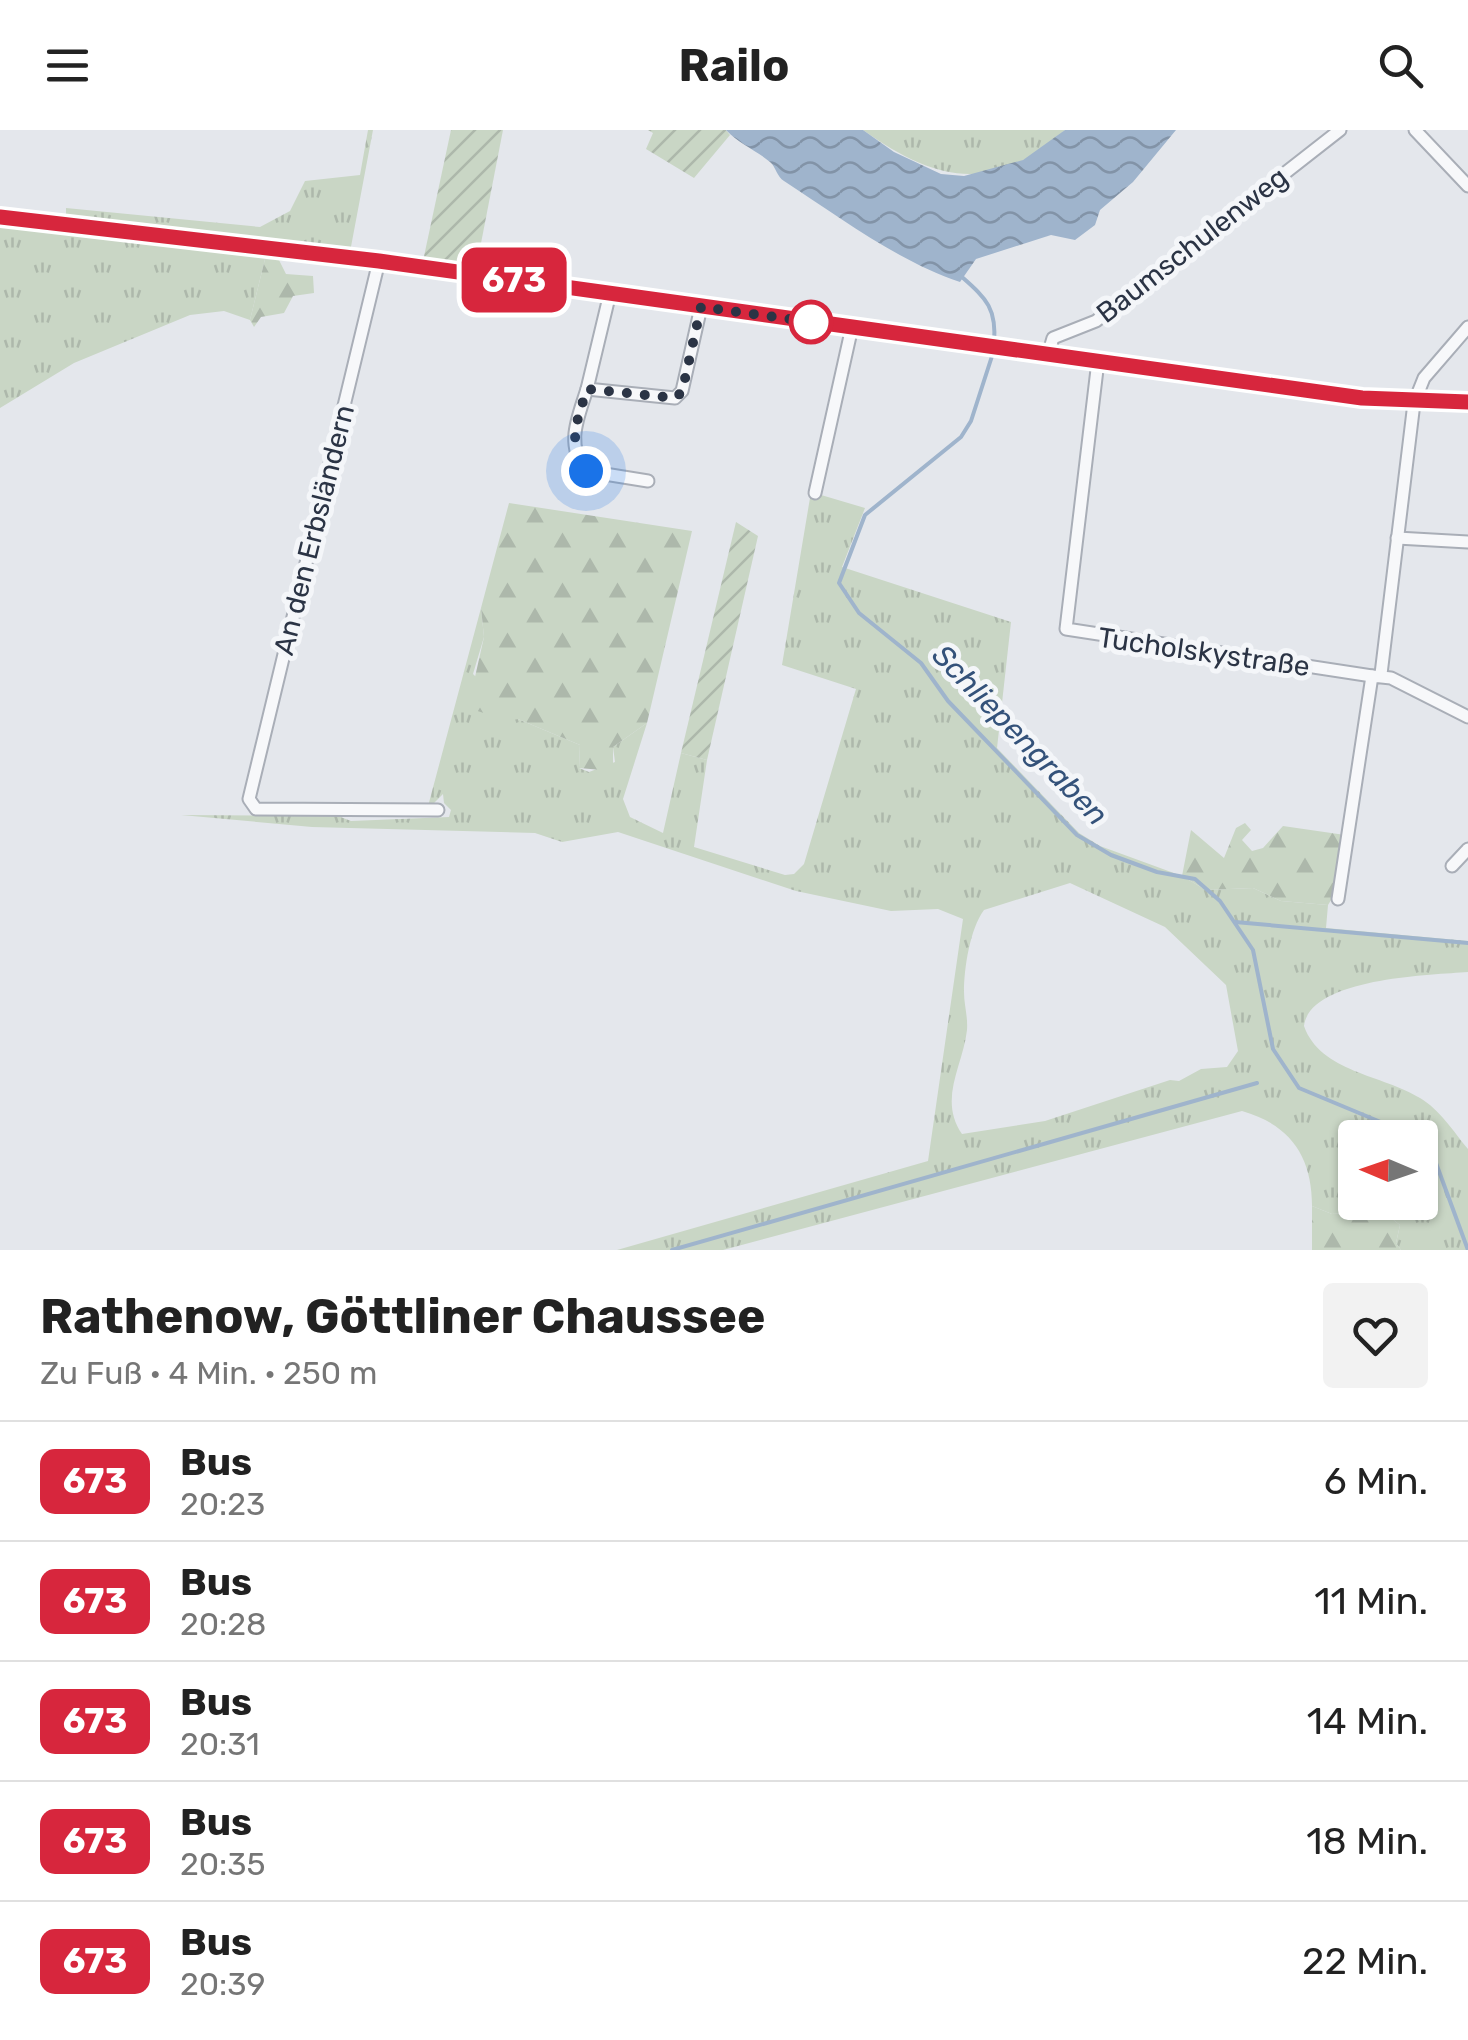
<!DOCTYPE html>
<html lang="de">
<meta charset="utf-8">
<style>
body{margin:0;font-family:Rubik,sans-serif;background:#f2f2f2;color:#222;height:100vh;display:flex;flex-direction:column;font-size:38px;white-space:nowrap}
*{box-sizing:border-box;margin:0}
p{font-size:32px;color:#767676}
.icon{flex:none;width:55px;height:55px;fill:none;stroke:currentColor;stroke-width:2;stroke-linecap:round;stroke-linejoin:round}
.map{position:relative;height:1120px;overflow:hidden}
.sheet{display:flex;flex-direction:column;background:#fff;flex:1}
.sheet>*{flex:none}
.badge{padding:0 20px;border-radius:15px;font-size:35px;line-height:65px}
.needle{width:65px;rotate:272deg}
.fabs{position:absolute;left:1338px;top:990px;display:grid;gap:20px}
.fabs a{display:grid;place-items:center;width:100px;height:100px;border-radius:10px;background:#fff;box-shadow:0 2px 8px #0004;font-size:50px}
.you{position:absolute;width:50px;height:50px;margin:-25px;border:8px solid #fff;border-radius:50%;background:#1a73e8;box-shadow:0 0 0 15px #1a73e833}
.map>.badge{position:absolute;translate:-50% -50%;box-shadow:0 0 0 5px #fff}
.round{display:grid;place-items:center;flex:none;width:105px;height:105px;border-radius:10px;background:#f2f2f2}
.head{display:flex;align-items:center;justify-content:space-between;height:170px;padding:0 40px}
h1{font-size:48px;font-weight:700;line-height:75px}
ul{padding:0;list-style:none}
li{display:flex;align-items:center;gap:30px;height:120px;padding:0 40px;border-top:2px solid #e0e0e0}
li div{flex:1}
li b{display:block;font-size:38px}
li em{font-style:normal}
li .badge{min-width:110px;font-weight:700;text-align:center}
header{display:flex;justify-content:space-between;align-items:center;height:130px;padding:0 40px;background:#fff;font-size:45px;font-weight:700}
.map>svg:first-child{display:block}
.grass{fill:url(#grass-tufts);fill-rule:evenodd}
.forest{fill:url(#forest-firs)}
.garden{fill:url(#garden-furrows)}
.water{fill:url(#water-waves)}
.lines{fill:none;stroke-linecap:round;stroke-linejoin:round}
.stream{stroke:#9fb4cc;stroke-width:4}
.street-casing{stroke:#a9aeb7;stroke-width:15}
.secondary-casing{stroke:#a9aeb7;stroke-width:19}
.street{stroke:#f7f8fa;stroke-width:11}
.secondary{stroke:#fff;stroke-width:15}
.line-casing{stroke:#fff;stroke-width:22}
.line{stroke:#d7263d;stroke-width:15}
.walk{stroke:#2b3445;stroke-width:10;stroke-dasharray:0 18}
.stop-dot{fill:#fff;stroke:#d7263d;stroke-width:5}
.labels{text-anchor:middle;dominant-baseline:central;stroke-width:10;stroke-linejoin:round;paint-order:stroke}
.street-label{font-size:28px;fill:#2b3445;stroke:#f4f6f9}
.water-label{font-size:30px;font-style:italic;fill:#34527a;stroke:#f4f6f9}
</style>
<header><svg class="icon" aria-label="menu" viewBox="0 0 24 24"><path d="M4 6h16M4 12h16M4 18h16"/></svg>Railo<svg class="icon" aria-label="search" viewBox="0 0 24 24"><circle cx="10" cy="10" r="6"/><path d="M15 15l6 6"/></svg></header>
<div class="map">
<svg width="1468" height="1120" viewBox="0 0 1468 1120">
<defs>
<pattern id="grass-tufts" width="24" height="20" patternUnits="userSpaceOnUse" patternTransform="scale(2.5)"><rect width="24" height="20" fill="#c9d6c5"/><path d="M3 7l-1-3M5 7V3M7 7l1-3M15 17l-1-3M17 17v-4M19 17l1-3" fill="none" stroke="#adb8ab"/></pattern>
<pattern id="forest-firs" width="22" height="20" patternUnits="userSpaceOnUse" patternTransform="scale(2.5)"><rect width="22" height="20" fill="#c9d6c5"/><path d="M5 1l3.5 6h-7zM16 11l3.5 6h-7z" fill="#adb8ab"/></pattern>
<pattern id="garden-furrows" width="10" height="10" patternUnits="userSpaceOnUse" patternTransform="scale(2.5)"><rect width="10" height="10" fill="#c9d6c5"/><path d="M-1 1l2-2M0 10L10 0M9 11l2-2" fill="none" stroke="#adb8ab"/></pattern>
<pattern id="water-waves" width="16" height="10" patternUnits="userSpaceOnUse" patternTransform="scale(2.5)"><rect width="16" height="10" fill="#9fb4cc"/><path d="M0 5q4-4 8 0t8 0" fill="none" stroke="#8293a7"/></pattern>
</defs>
<rect width="100%" height="100%" fill="#e4e7ec"/>
<g class="grass">
<path d="M 368,0 L 373,0 L 350,122 L 66,87 L 66,78 L 260,97 L 290,81 L 305,51 L 360,45 Z"/>
<path d="M 863,0 L 1065,0 C 993,65 936,52 863,0 Z"/>
<path d="M 0,92 L 362,134 L 366,138 L 265,129 L 250,190 L 224,181 L 190,185 L 74,233 L 0,278 Z"/>
<path d="M 811,362 L 865,378 L 842,437 L 1011,492 L 997,618 L 1079,703 L 1100,716 L 1182,746 L 1206,760 L 1253,758 L 1281,771 L 1328,775 L 1326,798 L 1468,811 L 1468,842 C 1429,845 1310,848 1304,896 C 1320,942 1383,945 1420,968 C 1439,979 1454,1002 1468,1019 L 1468,1120 L 1401,1120 L 1396,1113 L 1400,1095 L 1372,1073 L 1420,1072 L 1420,1008 L 1355,1008 L 1351,1078 L 1348,1083 L 1332,1084 L 1312,1076 C 1312,1027 1291,995 1242,981 L 723,1120 L 617,1120 L 928,1031 L 963,789 L 938,779 L 891,781 L 796,761 L 618,702 L 562,712 L 535,703 L 312,697 L 181,685 L 338,686 L 351,691 L 449,687 L 451,680 L 444,673 L 443,664 L 427,680 L 481,478 L 484,507 L 473,544 L 518,589 L 580,615 L 579,638 L 589,642 L 615,632 L 613,617 L 647,593 L 623,669 L 630,687 L 663,703 L 681,623 L 707,630 L 694,717 L 785,745 L 794,744 L 804,734 L 856,559 L 782,535 ZM 1070,753 L 1165,797 L 1226,855 L 1238,921 L 1227,937 L 1201,939 L 1179,951 L 1170,950 L 1045,991 L 962,1004 C 938,969 963,936 967,900 C 968,886 964,875 964,862 C 964,838 970,799 984,780 Z"/>
</g>
<g class="forest">
<path d="M 265,129 L 279,130 L 286,144 L 313,146 L 314,163 L 293,166 L 284,183 L 261,187 L 254,197 L 250,190 Z"/>
<path d="M 509,373 L 692,401 L 647,593 L 613,617 L 613,641 L 579,638 L 580,615 L 518,589 L 509,591 L 468,578 L 484,507 L 481,478 Z"/>
<path d="M 1245,693 L 1251,700 L 1242,710 L 1252,721 L 1263,718 L 1283,696 L 1345,705 L 1336,762 L 1328,775 L 1281,771 L 1253,758 L 1206,760 L 1182,746 L 1191,700 L 1224,728 L 1236,698 Z"/>
<path d="M 1347,1053 L 1355,1058 L 1355,1072 L 1372,1073 L 1400,1095 L 1396,1113 L 1401,1120 L 1312,1120 L 1312,1076 L 1332,1084 L 1348,1083 L 1351,1073 L 1343,1057 Z"/>
</g>
<g class="garden">
<path d="M 451,0 L 503,0 L 476,139 L 423,131 Z"/>
<path d="M 648,0 L 726,0 L 730,5 L 694,48 L 646,19 L 653,3 Z"/>
<path d="M 736,392 L 758,406 L 707,630 L 681,623 Z"/>
</g>
<path class="water" d="M 726,0 L 863,0 L 894,22 L 941,44 L 964,46 L 1023,30 L 1065,0 L 1176,0 L 1133,52 L 1100,80 L 1095,95 L 1075,110 L 1051,105 L 976,129 L 960,152 C 897,131 838,86 784,51 C 777,47 776,37 770,32 C 756,20 739,14 726,0 Z"/>
<g class="lines">
<g class="stream">
<path d="M 962,147 C 987,169 997,179 994,214"/>
<path d="M 993,223 L 971,291 L 961,307 L 865,385 L 839,453 L 859,483 L 921,533 L 948,571 L 1077,705 L 1111,725 L 1157,742 L 1195,749 L 1220,771 L 1253,820 L 1273,919 L 1299,958 L 1419,1008"/>
<path d="M 1235,792 L 1468,813"/>
<path d="M 1420,1008 L 1433,1025 L 1468,1120"/>
<path d="M 672,1120 L 1257,953"/>
</g>
<defs>
<g id="street">
<path d="M 1415,0 L 1468,56"/>
<path d="M 379,131 L 249,669 L 256,679 L 438,680"/>
<path d="M 610,163 L 587,259 L 675,268 L 682,261 L 701,177"/>
<path d="M 1048,225 L 1053,208 L 1096,191 L 1340,0"/>
<path d="M 1098,231 L 1066,499 L 1372,546"/>
<path d="M 587,259 C 578,288 565,314 586,341 L 648,351"/>
<path d="M 815,363 L 852,197"/>
<path d="M 1397,408 L 1468,412"/>
<path d="M 1381,544 L 1414,273 L 1424,248 L 1468,197"/>
<path d="M 1452,736 L 1468,719"/>
<path d="M 1338,769 L 1372,546 L 1391,548 L 1468,587"/>
</g>
<path id="secondary" d="M 0,87 L 379,131 L 1362,268 L 1468,272"/>
</defs>
<use href="#street" class="street-casing"/>
<use href="#secondary" class="secondary-casing"/>
<use href="#street" class="street"/>
<use href="#secondary" class="secondary"/>
</g>
<g class="lines">
<defs>
<path id="line" d="M 0,87 L 379,131 L 1362,268 L 1468,272"/>
</defs>
<use href="#line" class="line-casing"/>
<use href="#line" class="line"/>
<path class="walk" d="M 586,341 C 566,314 578,288 587,259 L 675,268 L 682,262 L 701,177 L 819,193 L 811,192"/>
</g>
<circle class="stop-dot" cx="811" cy="192" r="20"/>
<g class="labels">
<g class="street-label">
<text transform="translate(1192 115) rotate(-38)">Baumschulenweg</text>
<text transform="translate(314 400) rotate(-76)">An den Erbsländern</text>
<text transform="translate(1204 522) rotate(8)">Tucholskystraße</text>
</g>
<g class="water-label">
<text transform="translate(1020 605) rotate(46)">Schliepengraben</text>
</g>
</g>
</svg>
<div class="fabs">
<a><svg class="needle" viewBox="-14 -14 28 28"><path d="M0-13l5 13h-10z" fill="#e53935"/><path d="M0 13l5-13h-10z" fill="#767676"/></svg></a>
</div>
<div class="you" style="left:586px;top:341px"></div>
<b class="badge" style="left:514px;top:150px;background:#d7263d;color:#fff">673</b>
</div>
<section class="sheet">
<div class="head"><div><h1>Rathenow, Göttliner Chaussee</h1><p>Zu Fuß · 4 Min. · 250 m</p></div><a class="round"><svg class="icon" aria-label="heart" viewBox="0 0 24 24"><path d="M12 20l-8-8c-3-5 5-10 8-4 3-6 11-1 8 4z"/></svg></a></div>
<ul>
<li><span class="badge" style="background:#d7263d;color:#fff">673</span><div><b>Bus</b><p>20:23</p></div><em>6 Min.</em></li>
<li><span class="badge" style="background:#d7263d;color:#fff">673</span><div><b>Bus</b><p>20:28</p></div><em>11 Min.</em></li>
<li><span class="badge" style="background:#d7263d;color:#fff">673</span><div><b>Bus</b><p>20:31</p></div><em>14 Min.</em></li>
<li><span class="badge" style="background:#d7263d;color:#fff">673</span><div><b>Bus</b><p>20:35</p></div><em>18 Min.</em></li>
<li><span class="badge" style="background:#d7263d;color:#fff">673</span><div><b>Bus</b><p>20:39</p></div><em>22 Min.</em></li>
</ul>
</section>
